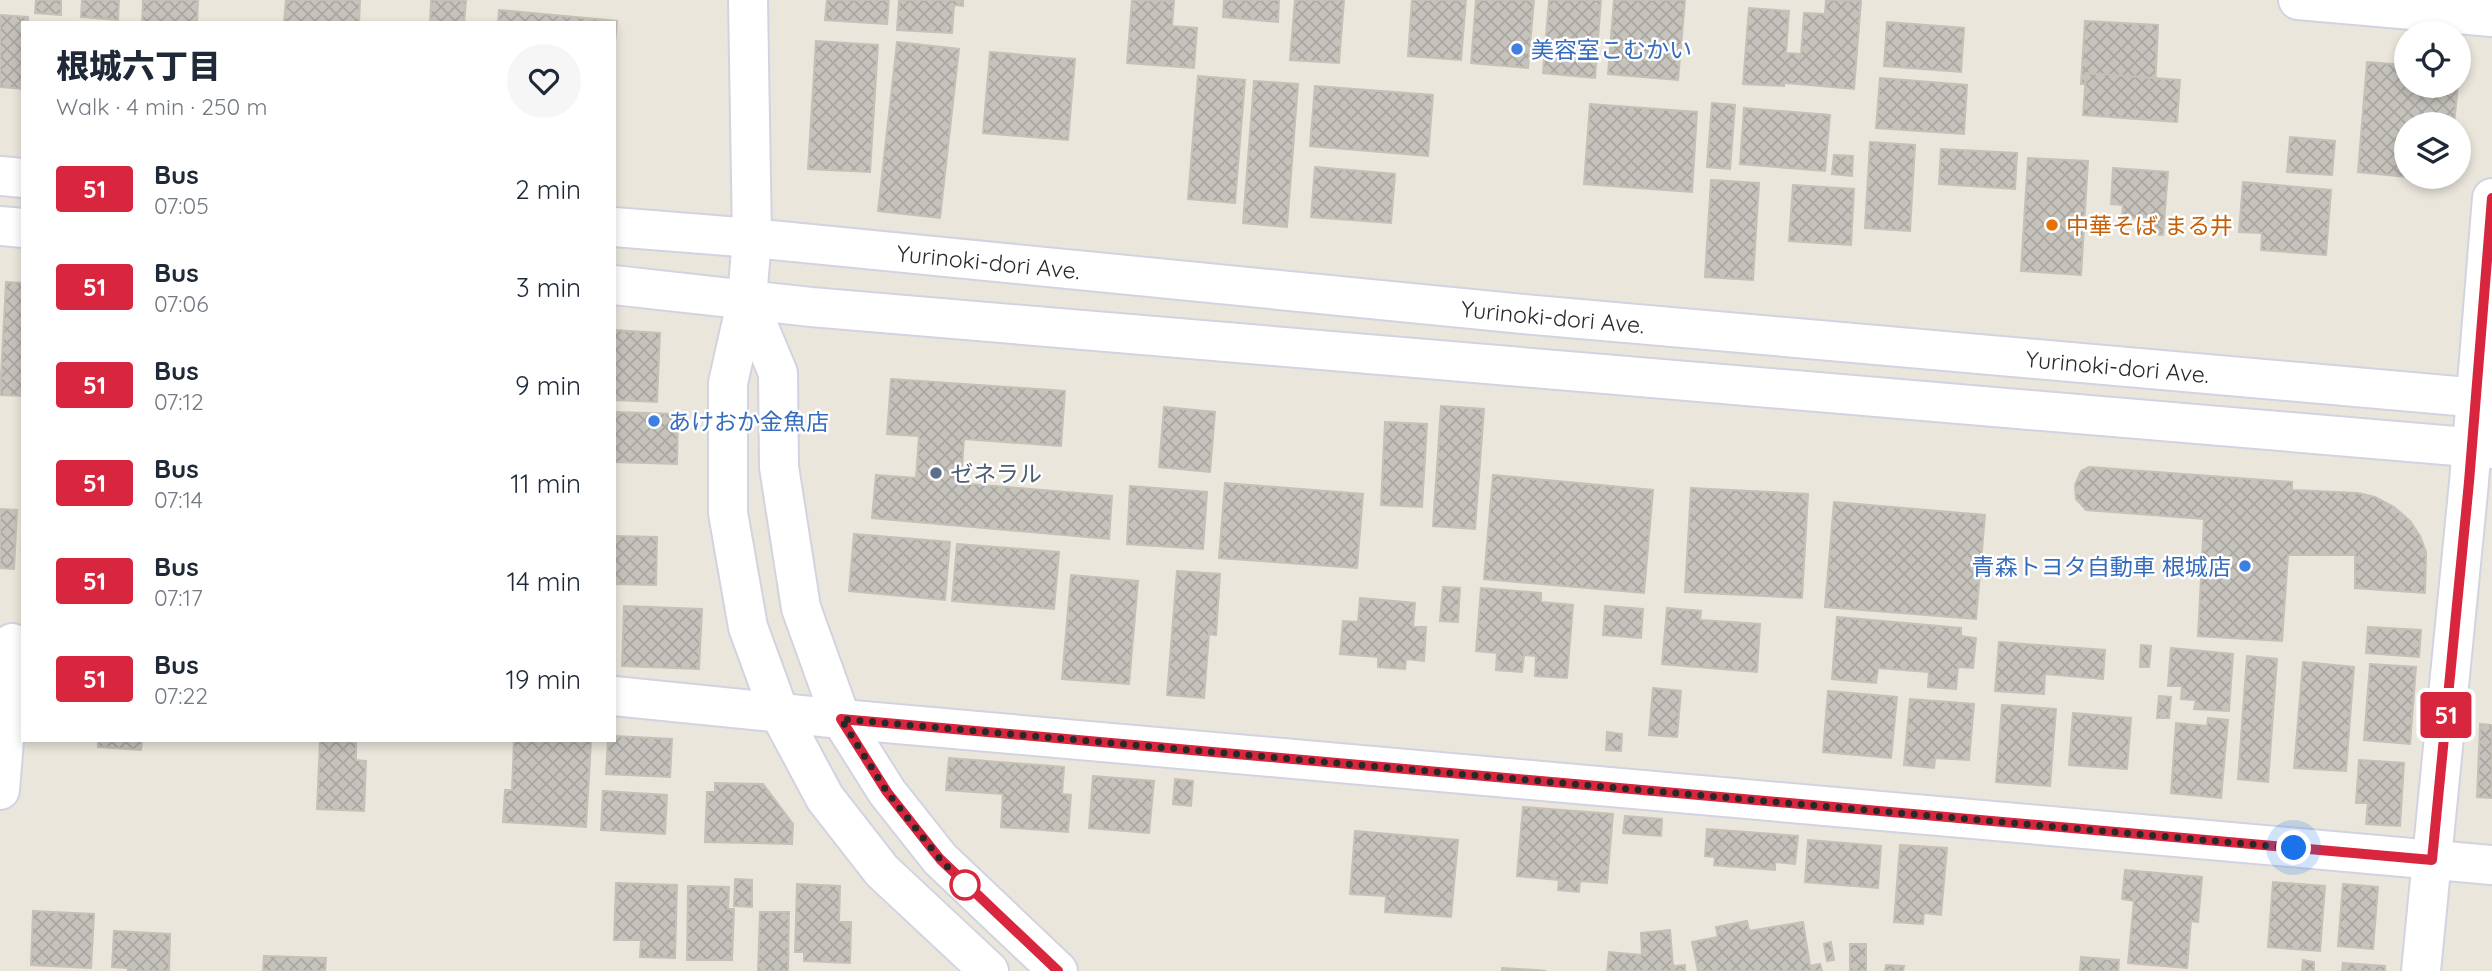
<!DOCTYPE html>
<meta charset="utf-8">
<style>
body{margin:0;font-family:Quicksand,"Noto Sans JP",sans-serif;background:#f6f6f7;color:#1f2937;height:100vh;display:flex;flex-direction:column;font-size:26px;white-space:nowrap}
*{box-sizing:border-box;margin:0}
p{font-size:23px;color:#747a83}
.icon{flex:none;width:38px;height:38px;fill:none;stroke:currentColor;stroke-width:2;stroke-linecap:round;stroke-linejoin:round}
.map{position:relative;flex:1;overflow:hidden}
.panel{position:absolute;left:21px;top:21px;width:595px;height:721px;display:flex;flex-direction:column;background:#fff;border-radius:0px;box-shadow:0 4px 10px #0003}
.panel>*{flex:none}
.badge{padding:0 14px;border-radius:5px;font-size:24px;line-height:46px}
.buttons{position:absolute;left:2394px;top:21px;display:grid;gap:14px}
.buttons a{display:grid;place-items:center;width:77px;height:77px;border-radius:50%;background:#fff;box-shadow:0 4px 10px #0003;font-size:35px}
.you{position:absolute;width:35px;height:35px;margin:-18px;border:5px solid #fff;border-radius:50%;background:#1a73e8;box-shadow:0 0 0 10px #1a73e833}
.map>.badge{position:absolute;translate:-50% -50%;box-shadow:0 0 0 4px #fff}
.round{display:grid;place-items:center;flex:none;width:74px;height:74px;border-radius:37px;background:#f6f6f7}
.head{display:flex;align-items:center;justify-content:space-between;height:119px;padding:0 35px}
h1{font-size:33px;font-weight:800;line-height:52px}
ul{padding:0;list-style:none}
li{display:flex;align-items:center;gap:21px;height:98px;padding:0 35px}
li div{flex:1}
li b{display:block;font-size:26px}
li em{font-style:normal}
li .badge{min-width:77px;font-weight:700;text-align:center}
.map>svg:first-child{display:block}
.building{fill:url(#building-cross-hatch);stroke:#c6c1b6;stroke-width:2}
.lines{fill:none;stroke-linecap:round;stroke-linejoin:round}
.street-casing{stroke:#d2d3e1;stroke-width:42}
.secondary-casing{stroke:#d2d3e1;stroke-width:42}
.street{stroke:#fff;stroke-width:38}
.secondary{stroke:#fff;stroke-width:38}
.line-casing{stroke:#fff;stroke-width:16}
.line{stroke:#d7263d;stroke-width:10}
.walk{stroke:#292929;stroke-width:7;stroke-dasharray:0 12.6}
.shop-dot{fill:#3f7fe0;stroke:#fff;stroke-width:2.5}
.food-dot{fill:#e8710a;stroke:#fff;stroke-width:2.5}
.service-dot{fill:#5c6f8a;stroke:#fff;stroke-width:2.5}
.stop-dot{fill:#fff;stroke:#d7263d;stroke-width:3.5}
.labels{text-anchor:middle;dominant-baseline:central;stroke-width:5;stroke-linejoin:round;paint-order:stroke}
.shop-label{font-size:23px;fill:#366cbe;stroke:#fff;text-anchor:start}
.food-label{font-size:23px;fill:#c56008;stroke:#fff;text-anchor:start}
.street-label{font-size:23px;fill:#292929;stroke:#fff}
.service-label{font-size:23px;fill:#4e5e75;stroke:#fff;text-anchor:start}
</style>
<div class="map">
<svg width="2492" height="971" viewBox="0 0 2492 971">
<defs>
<pattern id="building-cross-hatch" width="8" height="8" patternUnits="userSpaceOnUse" patternTransform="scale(1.75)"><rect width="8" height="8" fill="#c6c2bc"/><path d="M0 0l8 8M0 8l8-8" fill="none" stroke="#aaa7a2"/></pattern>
</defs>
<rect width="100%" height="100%" fill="#eae6dc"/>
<g class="building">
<path d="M 36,0 L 61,0 L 61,15 L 35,13 Z"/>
<path d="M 82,0 L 119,0 L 118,20 L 81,17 Z"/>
<path d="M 143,0 L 198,0 L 197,23 L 142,23 Z"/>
<path d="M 286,0 L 360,0 L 359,23 L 284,23 Z"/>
<path d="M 431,0 L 466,1 L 464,23 L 430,23 Z"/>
<path d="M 827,0 L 889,0 L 887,24 L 825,20 Z"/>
<path d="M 899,0 L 963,0 L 963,6 L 954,5 L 952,33 L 897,30 Z"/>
<path d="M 1132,0 L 1174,1 L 1172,26 L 1197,28 L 1194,68 L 1127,63 Z"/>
<path d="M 1224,0 L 1279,0 L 1278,22 L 1223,17 Z"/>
<path d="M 1295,0 L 1344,0 L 1339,63 L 1290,60 Z"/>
<path d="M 1412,0 L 1466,0 L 1461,60 L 1408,56 Z"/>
<path d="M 1476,0 L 1534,0 L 1528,68 L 1471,63 Z"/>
<path d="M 1549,0 L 1601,0 L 1595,78 L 1543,73 Z"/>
<path d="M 1614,0 L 1685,0 L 1678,80 L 1608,74 Z"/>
<path d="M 1826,0 L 1861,1 L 1854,89 L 1798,84 L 1784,83 L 1784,86 L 1743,84 L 1749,8 L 1789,11 L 1786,53 L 1801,54 L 1804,13 L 1825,14 Z"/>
<path d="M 499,10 L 617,21 L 614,52 L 614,23 L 498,23 Z"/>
<path d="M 0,15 L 28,17 L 28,23 L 23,23 L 23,89 L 0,87 Z"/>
<path d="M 2085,21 L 2158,25 L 2155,89 L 2081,84 Z"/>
<path d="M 1887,22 L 1964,28 L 1961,72 L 1884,66 Z"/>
<path d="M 816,41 L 878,45 L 870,172 L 808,169 Z"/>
<path d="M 897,42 L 959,49 L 940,218 L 878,211 Z"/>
<path d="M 990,52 L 1075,59 L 1068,140 L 983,133 Z"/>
<path d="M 2367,62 L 2406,65 L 2406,86 L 2458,86 L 2454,124 L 2406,124 L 2406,177 L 2358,172 Z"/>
<path d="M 2086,73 L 2180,80 L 2177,122 L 2083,115 Z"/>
<path d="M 1198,76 L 1245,80 L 1235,203 L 1188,199 Z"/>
<path d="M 1880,78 L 1967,85 L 1964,134 L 1876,128 Z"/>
<path d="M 1254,81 L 1298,84 L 1287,227 L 1243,223 Z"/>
<path d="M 1315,86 L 1433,95 L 1428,156 L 1310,146 Z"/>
<path d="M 1712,103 L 1735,105 L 1730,169 L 1707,167 Z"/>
<path d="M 1590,104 L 1697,112 L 1692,192 L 1584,184 Z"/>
<path d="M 1744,108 L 1830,115 L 1825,171 L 1740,164 Z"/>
<path d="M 2290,137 L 2335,141 L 2332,175 L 2287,172 Z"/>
<path d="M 1870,142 L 1915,145 L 1910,231 L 1865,228 Z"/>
<path d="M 1941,149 L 2017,153 L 2015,189 L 1939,184 Z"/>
<path d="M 1834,155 L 1853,156 L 1852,176 L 1832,174 Z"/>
<path d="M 2028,158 L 2088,161 L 2081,275 L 2021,271 Z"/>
<path d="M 1315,167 L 1395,174 L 1391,223 L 1311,217 Z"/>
<path d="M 2113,168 L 2168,172 L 2163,235 L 2139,233 L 2140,219 L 2122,217 L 2123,205 L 2111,204 Z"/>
<path d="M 2409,177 L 2450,177 L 2449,180 Z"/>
<path d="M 1711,180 L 1759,183 L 1753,280 L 1705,277 Z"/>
<path d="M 2243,182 L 2331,190 L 2326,255 L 2261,250 L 2262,233 L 2239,232 Z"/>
<path d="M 1793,185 L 1854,189 L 1851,245 L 1789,241 Z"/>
<path d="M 6,282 L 23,283 L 23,396 L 0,395 Z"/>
<path d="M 614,330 L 660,333 L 657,402 L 614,400 Z"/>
<path d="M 891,379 L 1065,391 L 1061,446 L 964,439 L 961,483 L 1112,496 L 1109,539 L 872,518 L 876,475 L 916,478 L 919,436 L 887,434 Z"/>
<path d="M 1441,406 L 1484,409 L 1475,529 L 1433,526 Z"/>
<path d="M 1164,407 L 1215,412 L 1210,472 L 1159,467 Z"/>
<path d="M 614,412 L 678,414 L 677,464 L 614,462 Z"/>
<path d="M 1385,422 L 1427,424 L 1422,507 L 1381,505 Z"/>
<path d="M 2089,467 L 2292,482 L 2292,490 L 2358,493 L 2375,497 L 2394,507 L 2410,521 L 2420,536 L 2426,552 L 2425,593 L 2355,588 L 2355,555 L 2288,555 L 2282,641 L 2198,636 L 2204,519 L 2086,510 L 2076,499 L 2075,485 L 2081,471 Z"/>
<path d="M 1493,475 L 1653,490 L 1644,593 L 1484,579 Z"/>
<path d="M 1225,483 L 1363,494 L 1357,568 L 1219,558 Z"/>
<path d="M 1130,486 L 1207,492 L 1203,549 L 1127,544 Z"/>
<path d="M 1691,488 L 1808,494 L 1802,598 L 1685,592 Z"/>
<path d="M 1834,502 L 1985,515 L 1976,619 L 1825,607 Z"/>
<path d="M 0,509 L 17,510 L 14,569 L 0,568 Z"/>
<path d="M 854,534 L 950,542 L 945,600 L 849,591 Z"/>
<path d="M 614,536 L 657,537 L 656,585 L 614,584 Z"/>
<path d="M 957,544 L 1059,552 L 1054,609 L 952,601 Z"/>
<path d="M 1177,571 L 1220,574 L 1216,635 L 1209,634 L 1204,698 L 1167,695 Z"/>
<path d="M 1071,575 L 1138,581 L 1129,684 L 1062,679 Z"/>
<path d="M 1443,587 L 1460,588 L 1458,622 L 1440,621 Z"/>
<path d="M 1481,588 L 1541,593 L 1541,602 L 1573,605 L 1567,678 L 1535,676 L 1536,656 L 1524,655 L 1522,672 L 1496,670 L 1497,653 L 1476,651 Z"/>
<path d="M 1360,598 L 1415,603 L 1413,627 L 1426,627 L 1424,661 L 1406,659 L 1405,669 L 1378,667 L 1378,657 L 1340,654 L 1343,621 L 1358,622 Z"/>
<path d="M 624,606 L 702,609 L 699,669 L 622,666 Z"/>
<path d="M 1605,606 L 1643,609 L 1641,638 L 1603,635 Z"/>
<path d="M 1667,608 L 1701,611 L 1700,620 L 1760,624 L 1757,672 L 1662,664 Z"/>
<path d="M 1837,617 L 1961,628 L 1961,636 L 1976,638 L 1973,668 L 1958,667 L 1956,689 L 1928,687 L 1929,672 L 1878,668 L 1876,683 L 1832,679 Z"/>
<path d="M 2368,627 L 2421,630 L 2419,657 L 2366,653 Z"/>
<path d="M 1999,642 L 2105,650 L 2103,679 L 2045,674 L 2044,694 L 1995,691 Z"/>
<path d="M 2141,645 L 2151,646 L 2149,667 L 2140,667 Z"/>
<path d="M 2171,648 L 2233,654 L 2229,711 L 2194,709 L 2196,700 L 2181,699 L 2182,686 L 2168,686 Z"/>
<path d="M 2247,656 L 2277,659 L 2268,782 L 2238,779 Z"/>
<path d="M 2303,662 L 2354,667 L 2346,771 L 2294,768 Z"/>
<path d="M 2370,664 L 2416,667 L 2410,744 L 2364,740 Z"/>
<path d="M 1653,688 L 1681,691 L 1677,737 L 1649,735 Z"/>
<path d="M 1828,691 L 1897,697 L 1891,758 L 1823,752 Z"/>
<path d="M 2159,696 L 2171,697 L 2169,718 L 2157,718 Z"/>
<path d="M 1910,699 L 1974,704 L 1969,760 L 1935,758 L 1934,768 L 1904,765 Z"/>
<path d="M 2002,705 L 2056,709 L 2050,786 L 1996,782 Z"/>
<path d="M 2073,713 L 2131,718 L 2127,769 L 2069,765 Z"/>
<path d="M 2208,718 L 2228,720 L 2221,798 L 2171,793 L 2176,723 L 2207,726 Z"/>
<path d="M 2480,724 L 2492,725 L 2492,798 L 2477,797 Z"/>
<path d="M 1607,732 L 1622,734 L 1621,751 L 1606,750 Z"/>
<path d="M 614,736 L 672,739 L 670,777 L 606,774 L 608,740 L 614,740 Z"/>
<path d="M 98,740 L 142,740 L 141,750 L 98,747 Z"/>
<path d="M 320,740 L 356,742 L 356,760 L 366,761 L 364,811 L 317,809 Z"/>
<path d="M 514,740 L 591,741 L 586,827 L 503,822 L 505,790 L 512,790 Z"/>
<path d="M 949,758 L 1064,767 L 1062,794 L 1071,795 L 1068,832 L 1001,827 L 1003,794 L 946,790 Z"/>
<path d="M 2359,760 L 2404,763 L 2400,826 L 2366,824 L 2368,803 L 2356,803 Z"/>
<path d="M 1093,776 L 1154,781 L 1149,833 L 1089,828 Z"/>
<path d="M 1175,779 L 1193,781 L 1191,806 L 1173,804 Z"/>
<path d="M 715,783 L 763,784 L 793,824 L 792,844 L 705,842 L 707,792 L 715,792 Z"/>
<path d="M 603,791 L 667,795 L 665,834 L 601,830 Z"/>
<path d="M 1523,807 L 1613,814 L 1607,883 L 1580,881 L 1579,892 L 1558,890 L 1559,880 L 1517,876 Z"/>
<path d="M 1625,816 L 1662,819 L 1661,836 L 1623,833 Z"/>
<path d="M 1707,829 L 1798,836 L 1795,864 L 1775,862 L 1775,870 L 1714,865 L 1715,857 L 1705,856 Z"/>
<path d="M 1355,831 L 1458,840 L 1451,917 L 1385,912 L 1386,896 L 1350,894 Z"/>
<path d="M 1808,840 L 1881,846 L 1878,888 L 1805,882 Z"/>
<path d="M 1900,845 L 1947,848 L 1941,915 L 1924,913 L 1923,924 L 1894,922 Z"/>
<path d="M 2125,870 L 2202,877 L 2198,922 L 2191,921 L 2187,968 L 2128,963 L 2134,901 L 2122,899 Z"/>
<path d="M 735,879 L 752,880 L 752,907 L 734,906 Z"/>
<path d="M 2273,882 L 2325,886 L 2320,951 L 2268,947 Z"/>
<path d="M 616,883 L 677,885 L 675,958 L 640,957 L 641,940 L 614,940 Z"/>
<path d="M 797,884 L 840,886 L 839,922 L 851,922 L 850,963 L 804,961 L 804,952 L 795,952 Z"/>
<path d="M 2343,884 L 2378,887 L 2373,949 L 2338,946 Z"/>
<path d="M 688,886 L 729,887 L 728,909 L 734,909 L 732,960 L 687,960 Z"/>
<path d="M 33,911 L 94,914 L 91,968 L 31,965 Z"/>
<path d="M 760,912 L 789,912 L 788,971 L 758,971 Z"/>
<path d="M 1747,921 L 1749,931 L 1803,922 L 1810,966 L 1820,964 L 1822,971 L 1698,971 L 1692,942 L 1718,937 L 1716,927 Z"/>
<path d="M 1670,930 L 1673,966 L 1685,965 L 1685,971 L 1607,971 L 1609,952 L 1642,955 L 1641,933 Z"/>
<path d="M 114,931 L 170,934 L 169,971 L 128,971 L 128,968 L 112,967 Z"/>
<path d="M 1831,942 L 1834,960 L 1827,961 L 1824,944 Z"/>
<rect x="1850" y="944" width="16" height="27"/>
<path d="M 264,956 L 326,958 L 325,971 L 263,971 Z"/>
<path d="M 2081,957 L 2119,960 L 2118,971 L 2080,971 Z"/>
<path d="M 2303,960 L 2314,962 L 2314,971 L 2302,971 Z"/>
<path d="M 2343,963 L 2385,966 L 2385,971 L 2342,971 Z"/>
<path d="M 1886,965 L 1904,966 L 1903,971 L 1885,971 Z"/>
<path d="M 1502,968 L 1535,970 L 1546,971 L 1502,971 Z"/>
</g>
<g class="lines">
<defs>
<g id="street">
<path d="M 2298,0 L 2492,17"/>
<path d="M 614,696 L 841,719 L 2492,865"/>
<path d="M 0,790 L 12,643"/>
<path d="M 2421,971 L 2469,482 L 2492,198"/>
</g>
<g id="secondary">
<path d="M 748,0 L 752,238 L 747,299 L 728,383 L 728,513 L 748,627 L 779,712 L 825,798 L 882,871 L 989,971"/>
<path d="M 0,176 L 23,178"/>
<path d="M 0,226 L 23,228"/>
<path id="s1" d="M 614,227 L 752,238 L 1523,314 L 2492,399"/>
<path d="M 614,285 L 811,307 L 2492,449"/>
<path d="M 747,299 L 778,373 L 779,467 L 801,608 L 841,719 L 887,792 L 940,859 L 1058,971"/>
</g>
</defs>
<use href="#street" class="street-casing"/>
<use href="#secondary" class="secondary-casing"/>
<use href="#street" class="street"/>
<use href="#secondary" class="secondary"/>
</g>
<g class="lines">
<defs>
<path id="line" d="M 1058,971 L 940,859 L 887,792 L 841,719 L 2432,860 L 2469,482 L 2492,198"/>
</defs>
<use href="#line" class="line-casing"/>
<use href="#line" class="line"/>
<path class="walk" d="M 965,885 L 940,859 L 887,792 L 841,719 L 2294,848"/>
</g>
<g class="shop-dot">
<circle cx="1517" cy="49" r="7"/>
<circle cx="654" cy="421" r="7"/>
<circle cx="2245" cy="566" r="7"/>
</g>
<circle class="food-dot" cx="2052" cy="225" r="7"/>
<circle class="service-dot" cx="936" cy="473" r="7"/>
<circle class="stop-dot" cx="965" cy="885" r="14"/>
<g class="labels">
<g class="shop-label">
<text x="1531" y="49">美容室こむかい</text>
<text x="668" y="421">あけおか金魚店</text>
<text x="2231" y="566" text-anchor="end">青森トヨタ自動車 根城店</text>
</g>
<g class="food-label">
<text x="2066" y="225">中華そば まる井</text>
</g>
<g class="street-label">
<text stroke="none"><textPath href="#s1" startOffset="376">Yurinoki-dori Ave.</textPath></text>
<text stroke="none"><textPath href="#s1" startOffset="943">Yurinoki-dori Ave.</textPath></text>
<text stroke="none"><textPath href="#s1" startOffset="1510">Yurinoki-dori Ave.</textPath></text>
</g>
<g class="service-label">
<text x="950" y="473">ゼネラル</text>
</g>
</g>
</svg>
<div class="buttons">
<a><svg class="icon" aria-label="locate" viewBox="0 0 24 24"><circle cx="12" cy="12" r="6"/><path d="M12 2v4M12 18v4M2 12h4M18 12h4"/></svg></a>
<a><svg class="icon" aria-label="layers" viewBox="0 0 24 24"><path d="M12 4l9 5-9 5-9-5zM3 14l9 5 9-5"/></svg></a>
</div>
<div class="you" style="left:2294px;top:848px"></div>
<b class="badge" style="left:2446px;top:715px;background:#d7263d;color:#fff">51</b>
<section class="panel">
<div class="head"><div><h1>根城六丁目</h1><p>Walk · 4 min · 250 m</p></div><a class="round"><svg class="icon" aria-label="heart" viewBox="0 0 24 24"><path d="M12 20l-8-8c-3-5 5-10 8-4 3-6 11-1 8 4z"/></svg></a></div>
<ul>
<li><span class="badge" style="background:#d7263d;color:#fff">51</span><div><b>Bus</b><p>07:05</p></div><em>2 min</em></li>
<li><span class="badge" style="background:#d7263d;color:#fff">51</span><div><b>Bus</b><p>07:06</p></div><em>3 min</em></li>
<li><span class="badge" style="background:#d7263d;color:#fff">51</span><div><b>Bus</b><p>07:12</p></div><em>9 min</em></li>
<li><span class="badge" style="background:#d7263d;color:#fff">51</span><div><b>Bus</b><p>07:14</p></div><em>11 min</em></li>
<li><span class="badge" style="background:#d7263d;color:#fff">51</span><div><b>Bus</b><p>07:17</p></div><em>14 min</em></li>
<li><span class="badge" style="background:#d7263d;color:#fff">51</span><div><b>Bus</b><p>07:22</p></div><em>19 min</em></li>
</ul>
</section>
</div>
